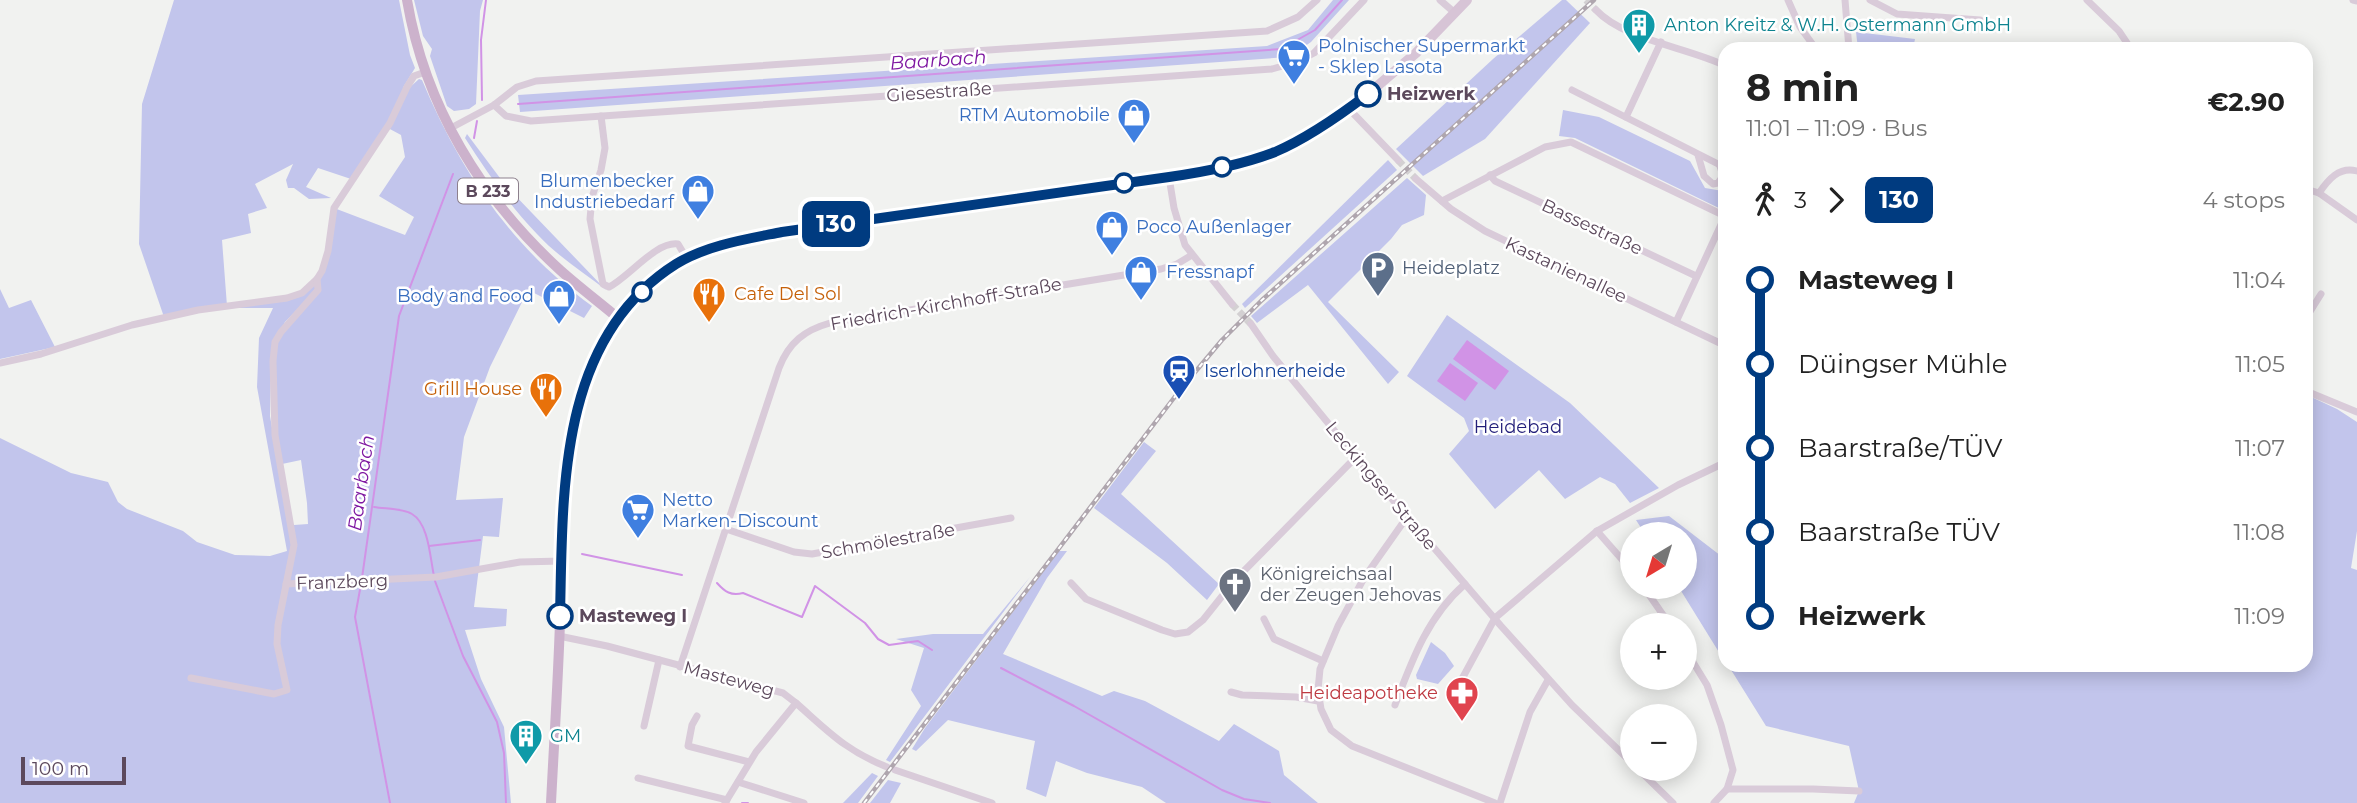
<!DOCTYPE html>
<meta charset="utf-8">
<style>
body{margin:0;font-family:Montserrat,sans-serif;background:#f6f6f6;color:#222;height:100vh;display:flex;flex-direction:column;font-size:26px;white-space:nowrap}
*{box-sizing:border-box;margin:0}
p{font-size:23px;color:#767676}
.icon{flex:none;width:38px;height:38px;fill:none;stroke:currentColor;stroke-width:2;stroke-linecap:round;stroke-linejoin:round}
.map{position:relative;flex:1;overflow:hidden}
.side{position:absolute;left:1718px;top:42px;width:595px;height:630px;display:flex;flex-direction:column;background:#fff;border-radius:21px;box-shadow:0 4px 18px #0003}
.side>*{flex:none}
.badge{padding:0 14px;border-radius:10px;font-size:24px;line-height:46px}
.needle{width:46px;rotate:218deg}
.buttons{position:absolute;left:1620px;top:522px;display:grid;gap:14px}
.buttons a{display:grid;place-items:center;width:77px;height:77px;border-radius:50%;background:#fff;box-shadow:0 4px 18px #0003;font-size:35px}
.scale{position:absolute;left:21px;bottom:18px;width:105px;box-sizing:border-box;padding-left:7px;border:4px solid #5c495c;border-top:0;font-size:19px;line-height:24px;white-space:nowrap;color:#5c495c;-webkit-text-stroke:5px #fff;paint-order:stroke}
.map>.badge{position:absolute;translate:-50% -50%;box-shadow:0 0 0 4px #fff}
.legs{display:flex;align-items:center;gap:10px;height:77px;padding:0 28px;font-size:23px}
.legs p{margin-inline-start:auto}
.overview{display:flex;align-items:center;justify-content:space-between;height:119px;padding:0 28px}
h1{font-size:38px;font-weight:700;line-height:52px}
ul{padding:0 28px;list-style:none}
li{display:flex;align-items:center;gap:24px;height:84px;font-size:26px}
li i{display:grid;place-items:center;width:10px;height:100%;margin:0 9px;background:currentColor}
li i::after{content:'';width:18px;height:18px;margin:-9px;border:5px solid;border-radius:50%;background:#fff}
li p{margin-inline-start:auto}
li:first-child i{background:linear-gradient(#0000 50%,currentColor 0)}
li:last-child i{background:linear-gradient(currentColor 50%,#0000 0)}
.map>svg:first-child{display:block}
.green{fill:#c2c5ec}
.water{fill:#d193e6}
.lines{fill:none;stroke-linecap:round;stroke-linejoin:round}
.stream{stroke:#d193e6;stroke-width:2}
.minor-tunnel{stroke:#d3d0d2;stroke-width:7;stroke-dasharray:7 3.5;stroke-linecap:butt}
.minor{stroke:#d9cbd9;stroke-width:7}
.secondary{stroke:#d7c4d6;stroke-width:10}
.primary{stroke:#ccb2cc;stroke-width:10}
.rail-casing{stroke:#afa6ae;stroke-width:4.5}
.rail{stroke:#fff;stroke-width:2;stroke-dasharray:5;stroke-linecap:butt}
.line-1-casing{stroke:#fff;stroke-width:16}
.line-1{stroke:#003b80;stroke-width:10}
.stop-1-dot{fill:#fff;stroke:#003b80;stroke-width:3.5}
.labels{text-anchor:middle;dominant-baseline:central;stroke-width:5;stroke-linejoin:round;paint-order:stroke}
.shield{fill:#fff;stroke:#8d808d;stroke-width:2}
.shield-label{font-size:16px;font-weight:bold;fill:#5c495c}
.culture-label{font-size:18px;fill:#0d838f;stroke:#fff;text-anchor:start}
.shop-label{font-size:18px;fill:#366cbe;stroke:#fff;text-anchor:start}
.street-label{font-size:18px;fill:#5c495c;stroke:#fff}
.stop-label{font-size:18px;font-weight:bold;fill:#5c495c;stroke:#fff;text-anchor:start}
.service-label{font-size:18px;fill:#4e5e75;stroke:#fff;text-anchor:start}
.food-label{font-size:18px;fill:#c56008;stroke:#fff;text-anchor:start}
.transit-label{font-size:18px;fill:#164399;stroke:#fff;text-anchor:start}
.park-label{font-size:18px;fill:#221e79;stroke:#fff}
.worship-label{font-size:18px;fill:#5b616d;stroke:#fff;text-anchor:start}
.health-label{font-size:18px;fill:#be3a42;stroke:#fff;text-anchor:end}
.water-label{font-size:19px;font-style:italic;fill:#7e17a1;stroke:#fff}
</style>
<div class="map">
<svg width="2357" height="803" viewBox="0 0 2357 803">
<rect width="100%" height="100%" fill="#f1f2f0"/>
<g class="green">
<path d="M 174,0 L 399,0 L 410,55 L 415,68 L 404,86 L 395,111 L 351,179 L 318,168 L 306,187 L 331,198 L 309,199 L 294,188 L 288,188 L 286,180 L 293,164 L 255,184 L 267,208 L 248,214 L 251,233 L 222,240 L 227,306 L 164,317 L 139,244 L 142,104 Z"/>
<path d="M 414,0 L 483,0 L 480,11 L 476,104 L 469,109 L 454,111 L 447,106 L 430,56 L 432,49 L 423,36 Z"/>
<path d="M 1333,0 L 1349,0 L 1311,42 L 1289,57 L 520,112 L 518,95 L 1267,46 L 1308,30 Z"/>
<path d="M 1562,0 L 1566,0 L 1590,23 L 1485,139 L 1423,176 L 1396,149 L 1493,59 Z"/>
<path d="M 1856,32 L 1915,39 L 1913,49 L 1858,49 Z"/>
<path d="M 419,79 L 422,80 C 460,171 511,247 592,306 L 584,318 L 528,290 L 490,367 L 464,437 L 456,500 L 503,498 L 499,537 L 483,536 L 474,607 L 507,609 L 506,626 L 465,630 L 481,679 L 504,727 L 511,803 L 0,803 L 0,438 L 71,473 L 108,482 L 118,502 L 127,509 L 183,531 L 197,542 L 235,555 L 270,556 L 287,551 L 257,387 L 259,338 L 273,308 L 225,308 L 286,301 L 303,295 L 317,282 L 316,290 L 285,322 L 273,344 L 271,362 L 270,416 L 292,546 L 279,607 L 282,608 L 294,556 L 294,525 L 308,524 L 307,503 L 301,460 L 282,464 L 275,416 L 273,416 C 273,384 267,347 288,321 C 297,310 309,301 318,290 L 317,279 L 322,271 L 328,251 L 334,208 L 405,235 L 414,217 L 379,196 L 405,157 L 401,135 L 388,128 L 408,89 Z"/>
<path d="M 1563,110 L 1599,117 L 1690,161 L 1705,188 L 1723,191 L 1725,189 L 1725,211 L 1575,138 L 1559,136 Z"/>
<path d="M 467,134 L 506,186 L 606,290 C 583,272 557,256 537,234 C 509,205 487,172 465,138 Z"/>
<path d="M 1388,160 L 1397,170 L 1245,308 L 1242,304 Z"/>
<path d="M 1407,178 L 1426,195 L 1424,215 L 1402,225 L 1391,239 L 1328,302 L 1399,372 L 1388,384 L 1308,285 L 1257,323 L 1251,316 Z"/>
<path d="M 0,289 L 9,308 L 31,300 L 55,347 L 0,359 Z"/>
<path d="M 1447,315 L 1570,403 L 1659,488 L 1630,503 L 1615,484 L 1600,477 L 1565,499 L 1539,470 L 1495,509 L 1449,454 L 1469,431 L 1464,418 L 1407,376 Z"/>
<path d="M 2307,395 L 2337,409 L 2357,422 L 2357,531 L 2351,568 L 2357,570 L 2357,803 L 1854,803 L 1859,791 L 1849,746 L 1766,726 L 1728,665 L 2306,665 Z"/>
<path d="M 1144,442 L 1156,451 L 1121,494 L 1219,584 L 1207,600 L 1167,563 L 1094,508 Z"/>
<path d="M 1669,516 L 1725,559 L 1725,662 L 1678,586 L 1685,586 L 1685,534 L 1645,534 L 1636,520 Z"/>
<path d="M 1059,551 L 1067,551 L 1047,578 L 1003,654 L 1102,696 L 1114,691 L 1145,701 L 1219,741 L 1234,724 L 1279,751 L 1284,775 L 1318,803 L 1166,803 L 1142,787 L 1087,773 L 1056,761 L 1046,797 L 1026,789 L 1035,741 L 948,720 L 916,751 L 912,749 L 925,728 Z"/>
<path d="M 1030,577 L 890,762 L 886,760 L 921,706 L 911,690 L 924,648 L 896,639 L 933,634 L 983,634 Z"/>
<path d="M 1431,642 L 1445,653 L 1454,666 L 1438,684 L 1417,679 L 1416,675 Z"/>
<path d="M 872,773 L 878,776 L 858,803 L 843,803 Z"/>
<path d="M 888,780 L 901,783 L 890,803 L 870,803 Z"/>
</g>
<g class="water">
<path d="M 1467,340 L 1509,371 L 1495,390 L 1453,359 Z"/>
<path d="M 1450,363 L 1478,383 L 1465,401 L 1437,381 Z"/>
</g>
<g class="lines">
<g class="stream">
<path d="M 482,100 L 481,40 L 486,0"/>
<path d="M 518,104 L 1281,49 L 1315,30 L 1342,0"/>
<path d="M 474,138 L 477,121"/>
<path d="M 374,507 C 385,509 403,508 412,514 C 429,524 430,558 434,576"/>
<path d="M 429,546 L 480,540"/>
<path d="M 582,554 L 682,575"/>
<path d="M 362,578 L 399,316 L 453,174"/>
<path d="M 435,581 L 463,656 L 497,722 L 504,753 L 506,803"/>
<path d="M 717,583 C 725,592 731,596 743,593 L 802,617 L 815,586 L 865,623 L 878,639 L 889,645 L 918,641 L 932,650"/>
<path d="M 361,584 L 355,617 L 390,803"/>
<path d="M 1001,668 L 1074,706 L 1222,790 L 1244,799 L 1270,803"/>
<path d="M 742,803 L 748,803"/>
</g>
<g class="minor-tunnel">
<path d="M 1586,0 L 1596,10"/>
<path d="M 1398,160 L 1416,179"/>
<path d="M 1232,304 L 1251,324"/>
</g>
<g class="minor">
<path d="M 1440,0 L 1455,13"/>
<path d="M 1788,0 L 1800,27 L 1816,49"/>
<path d="M 1845,0 L 1849,49"/>
<path d="M 1870,0 L 1897,14 L 1980,20"/>
<path d="M 2087,0 L 2119,31 L 2131,49"/>
<path d="M 2353,0 L 2357,1"/>
<path d="M 1596,10 C 1624,40 1687,47 1726,66"/>
<path d="M 1572,90 L 1726,168"/>
<path d="M 494,105 L 506,116 L 531,121 L 1272,69 L 1297,62 L 1314,53 L 1364,0"/>
<path d="M 1349,109 L 1398,160"/>
<path d="M 601,116 L 605,148 L 601,170 L 592,197 L 590,219 L 603,284 L 609,287 C 629,277 656,241 678,244 L 687,259"/>
<path d="M 1626,117 L 1661,42"/>
<path d="M 449,129 L 494,105 L 517,87 L 536,81 L 1267,31 L 1298,17 L 1317,0"/>
<path d="M 1698,155 L 1704,176 L 1713,184 L 1718,183 L 1723,176 L 1720,166"/>
<path d="M 1490,175 L 1495,181 L 1696,276"/>
<path d="M 1169,177 L 1174,208 L 1185,245 L 1232,304"/>
<path d="M 1416,179 L 1451,209 L 1485,231 L 1726,346"/>
<path d="M 2306,189 L 2319,193 L 2357,220"/>
<path d="M 2319,193 C 2328,180 2339,166 2357,171"/>
<path d="M 1442,201 L 1545,147 L 1571,142 L 1725,216 L 1676,322"/>
<path d="M 2306,318 L 2321,294"/>
<path d="M 1251,324 L 1273,356 L 1356,457 L 1501,626 L 1572,705 L 1633,764"/>
<path d="M 0,363 L 41,354 L 132,325 L 198,310 L 287,298 L 302,293 L 317,279"/>
<path d="M 2306,391 L 2357,412"/>
<path d="M 1407,517 L 1364,578 L 1338,626 L 1320,669 L 1318,690 L 1321,709 L 1331,730 L 1352,746 L 1495,803"/>
<path d="M 726,529 L 794,552 L 812,554 L 1011,518"/>
<path d="M 1597,531 L 1633,572"/>
<path d="M 1071,583 L 1086,599 L 1162,630 L 1175,634 L 1188,632 L 1203,620 L 1235,580 L 1356,457"/>
<path d="M 286,584 L 436,577 L 520,562 L 562,561"/>
<path d="M 1643,586 L 1670,625"/>
<path d="M 1264,619 L 1274,639 L 1323,661"/>
<path d="M 559,636 L 607,646 L 783,693 L 796,703"/>
<path d="M 1685,649 L 1707,685 L 1721,725 L 1733,770 L 1727,789 L 1714,803"/>
<path d="M 680,667 L 779,368 C 789,342 805,330 830,323 L 1161,269 L 1177,264 L 1192,255"/>
<path d="M 191,678 L 274,694 L 287,690 L 277,644 L 278,625 L 294,545 L 275,435 L 273,361 L 275,342 L 281,332 L 318,290 L 317,279 L 322,271 L 328,251 L 334,208 L 390,123 L 407,87 L 414,76 L 425,72"/>
<path d="M 1454,688 L 1463,677 L 1495,618 L 1597,531 L 1678,485 L 1726,462"/>
<path d="M 1231,692 L 1242,695 L 1296,697 L 1318,701"/>
<path d="M 1395,705 C 1412,660 1428,616 1465,584"/>
<path d="M 697,716 L 692,725 L 688,746 L 749,762"/>
<path d="M 644,726 L 659,660"/>
<path d="M 1637,768 L 1673,803"/>
<path d="M 895,770 L 992,803"/>
<path d="M 638,778 L 727,800"/>
<path d="M 738,782 L 804,803"/>
<path d="M 1727,789 L 1813,789 L 1859,791"/>
<path d="M 725,803 L 756,752 L 796,703 C 829,732 845,750 887,767"/>
<path d="M 1500,803 L 1530,712 L 1548,680"/>
</g>
<path class="secondary" d="M 618,318 C 659,269 690,254 751,238 L 1195,173 L 1275,152 L 1316,129 L 1368,94 L 1416,53 L 1467,0"/>
<path class="primary" d="M 407,0 C 425,106 481,198 560,270 C 579,287 599,302 618,318 C 557,406 563,519 560,622 C 558,682 554,743 551,803"/>
<defs>
<path id="rail" d="M 864,803 L 1180,390 L 1222,340 L 1262,300 L 1594,0"/>
</defs>
<use href="#rail" class="rail-casing"/>
<use href="#rail" class="rail"/>
</g>
<g class="lines">
<defs>
<path id="line-1" d="M 560,616 C 563,493 557,339 676,264 C 707,245 747,239 782,232 L 1169,177 C 1204,172 1242,165 1275,152 C 1308,138 1339,116 1368,94"/>
</defs>
<use href="#line-1" class="line-1-casing"/>
<use href="#line-1" class="line-1"/>
</g>
<defs>
<symbol id="building-pin" viewBox="-11 -11 22 30"><path d="M0 17L-7.5 6A9.5 9.5 0 1 1 7.5 6Z" fill="#0f9aa8" stroke="#fff"/><path d="M-4-6H4V6H1V3H-1V6H-4ZM-2.5-4.3h1.7v1.8h-1.7ZM.8-4.3h1.7v1.8H.8ZM-2.5-1h1.7V.8h-1.7ZM.8-1h1.7V.8H.8Z" fill="#fff"/></symbol>
<symbol id="supermarket-pin" viewBox="-11 -11 22 30"><path d="M0 17L-7.5 6A9.5 9.5 0 1 1 7.5 6Z" fill="#3f7fe0" stroke="#fff"/><path d="M-6-5.5h2.5l.6 2H6L4.5 2H-2.5L-4.4-4H-6ZM-1.5 3.2a1.3 1.3 0 1 0 .1 0ZM3 3.2a1.3 1.3 0 1 0 .1 0Z" fill="#fff"/></symbol>
<symbol id="shop-pin" viewBox="-11 -11 22 30"><path d="M0 17L-7.5 6A9.5 9.5 0 1 1 7.5 6Z" fill="#3f7fe0" stroke="#fff"/><path d="M-5-2.5h2.3a2.7 3.5 0 0 1 5.4 0H5L5.5 6h-11ZM-1.5-2.5h3a1.5 2.3 0 0 0-3 0Z" fill="#fff"/></symbol>
<symbol id="parking-pin" viewBox="-11 -11 22 30"><path d="M0 17L-7.5 6A9.5 9.5 0 1 1 7.5 6Z" fill="#5c6f8a" stroke="#fff"/><path d="M-3.5-5.5H1a3.5 3.5 0 0 1 0 7H-1V5.5H-3.5ZM-1-3.4V-.6H.8a1.4 1.4 0 0 0 0-2.8Z" fill="#fff"/></symbol>
<symbol id="restaurant-pin" viewBox="-11 -11 22 30"><path d="M0 17L-7.5 6A9.5 9.5 0 1 1 7.5 6Z" fill="#e8710a" stroke="#fff"/><path d="M-5-6h1v4h1v-4h1v4h1v-4h1v5L-1.5 .5V6h-2V.5L-5-1ZM5-6V6H3V1.5H1.5Q1.5-4 5-6Z" fill="#fff"/></symbol>
<symbol id="station-pin" viewBox="-11 -11 22 30"><path d="M0 17L-7.5 6A9.5 9.5 0 1 1 7.5 6Z" fill="#1a4fb4" stroke="#fff"/><path d="M-3-6H3Q5-6 5-4V2Q5 4 3 4L4.5 6H3L1.5 4h-3L-3 6H-4.5L-3 4Q-5 4-5 2V-4Q-5-6-3-6ZM-3.5-4v3h7v-3ZM-3.5 1v1.5H-2V1ZM2 1v1.5H3.5V1Z" fill="#fff"/></symbol>
<symbol id="church-pin" viewBox="-11 -11 22 30"><path d="M0 17L-7.5 6A9.5 9.5 0 1 1 7.5 6Z" fill="#6b7280" stroke="#fff"/><path d="M-1.2-6h2.4v3.5h3.3v2.4h-3.3V6h-2.4V-.1h-3.3v-2.4h3.3Z" fill="#fff"/></symbol>
<symbol id="pharmacy-pin" viewBox="-11 -11 22 30"><path d="M0 17L-7.5 6A9.5 9.5 0 1 1 7.5 6Z" fill="#e0444e" stroke="#fff"/><path d="M-2-6h4v4h4v4h-4v4h-4v-4h-4v-4h4Z" fill="#fff"/></symbol>
</defs>
<g fill-rule="evenodd">
<use href="#building-pin" x="1620" y="6" width="38" height="52"/>
<use href="#supermarket-pin" x="1275" y="37" width="38" height="52"/>
<use href="#shop-pin" x="1115" y="96" width="38" height="52"/>
<use href="#shop-pin" x="679" y="172" width="38" height="52"/>
<use href="#shop-pin" x="1093" y="208" width="38" height="52"/>
<use href="#parking-pin" x="1359" y="249" width="38" height="52"/>
<use href="#shop-pin" x="1122" y="253" width="38" height="52"/>
<use href="#restaurant-pin" x="690" y="275" width="38" height="52"/>
<use href="#shop-pin" x="540" y="277" width="38" height="52"/>
<use href="#station-pin" x="1160" y="352" width="38" height="52"/>
<use href="#restaurant-pin" x="527" y="370" width="38" height="52"/>
<use href="#supermarket-pin" x="619" y="491" width="38" height="52"/>
<use href="#church-pin" x="1216" y="565" width="38" height="52"/>
<use href="#pharmacy-pin" x="1443" y="674" width="38" height="52"/>
<use href="#building-pin" x="507" y="717" width="38" height="52"/>
</g>
<g class="stop-1-dot">
<circle cx="1368" cy="94" r="12"/>
<circle cx="1222" cy="167" r="9"/>
<circle cx="1124" cy="183" r="9"/>
<circle cx="642" cy="292" r="9"/>
<circle cx="560" cy="616" r="12"/>
</g>
<g class="labels">
<rect class="shield" x="458" y="178.5" width="60" height="25" rx="5"/>
<g class="shield-label">
<text x="488" y="191">B 233</text>
</g>
<g class="culture-label">
<text x="1664" y="25">Anton Kreitz &amp; W.H. Ostermann GmbH</text>
<text x="550" y="736">GM</text>
</g>
<g class="shop-label">
<text x="1318" y="46">Polnischer Supermarkt<tspan x="1318" dy="21">- Sklep Lasota</tspan></text>
<text x="1110" y="115" text-anchor="end">RTM Automobile</text>
<text x="674" y="181" text-anchor="end">Blumenbecker<tspan x="674" dy="21">Industriebedarf</tspan></text>
<text x="1136" y="227">Poco Außenlager</text>
<text x="1166" y="272">Fressnapf</text>
<text x="534" y="296" text-anchor="end">Body and Food</text>
<text x="662" y="500">Netto<tspan x="662" dy="21">Marken-Discount</tspan></text>
</g>
<g class="street-label">
<text transform="translate(939 92) rotate(-4)">Giesestraße</text>
<text transform="translate(1592 227) rotate(25)">Bassestraße</text>
<text transform="translate(1566 270) rotate(25)">Kastanienallee</text>
<text transform="translate(946 304) rotate(-10)">Friedrich-Kirchhoff-Straße</text>
<text transform="translate(1381 486) rotate(50)">Leckingser Straße</text>
<text transform="translate(888 541) rotate(-10)">Schmölestraße</text>
<text transform="translate(342 582) rotate(-2)">Franzberg</text>
<text transform="translate(729 679) rotate(15)">Masteweg</text>
</g>
<g class="stop-label">
<text x="1387" y="94">Heizwerk</text>
<text x="579" y="616">Masteweg I</text>
</g>
<g class="service-label">
<text x="1402" y="268">Heideplatz</text>
</g>
<g class="food-label">
<text x="734" y="294">Cafe Del Sol</text>
<text x="522" y="389" text-anchor="end">Grill House</text>
</g>
<g class="transit-label">
<text x="1204" y="371">Iserlohnerheide</text>
</g>
<g class="park-label">
<text x="1518" y="427">Heidebad</text>
</g>
<g class="worship-label">
<text x="1260" y="574">Königreichsaal<tspan x="1260" dy="21">der Zeugen Jehovas</tspan></text>
</g>
<g class="health-label">
<text x="1438" y="693">Heideapotheke</text>
</g>
<g class="water-label">
<text transform="translate(938 60) rotate(-4)">Baarbach</text>
<text transform="translate(361 483) rotate(-82)">Baarbach</text>
</g>
</g>
</svg>
<div class="buttons">
<a><svg class="needle" viewBox="-14 -14 28 28"><path d="M0-13l5 13h-10z" fill="#e53935"/><path d="M0 13l5-13h-10z" fill="#767676"/></svg></a>
<a>+</a>
<a>−</a>
</div>
<div class="scale">100 m</div>
<b class="badge" style="left:836px;top:224px;background:#003b80;color:#fff">130</b>
<section class="side">
<div class="overview"><div><h1>8 min</h1><p>11:01 – 11:09 · Bus</p></div><b>€2.90</b></div>
<div class="legs"><svg class="icon" aria-label="walk" viewBox="0 0 24 24"><circle cx="13" cy="4" r="2"/><path d="M13 8l-2 6 4 7M11 14l-3 7M7 12l3-4h3l4 4"/></svg>3<svg class="icon" aria-label="forward" viewBox="0 0 24 24"><path d="M9 5l7 7-7 7"/></svg><b class="badge" style="background:#003b80;color:#fff">130</b><p>4 stops</p></div>
<ul>
<li><i style="color:#003b80"></i><b>Masteweg I</b><p>11:04</p></li>
<li><i style="color:#003b80"></i><span>Düingser Mühle</span><p>11:05</p></li>
<li><i style="color:#003b80"></i><span>Baarstraße/TÜV</span><p>11:07</p></li>
<li><i style="color:#003b80"></i><span>Baarstraße TÜV</span><p>11:08</p></li>
<li><i style="color:#003b80"></i><b>Heizwerk</b><p>11:09</p></li>
</ul>
</section>
</div>
